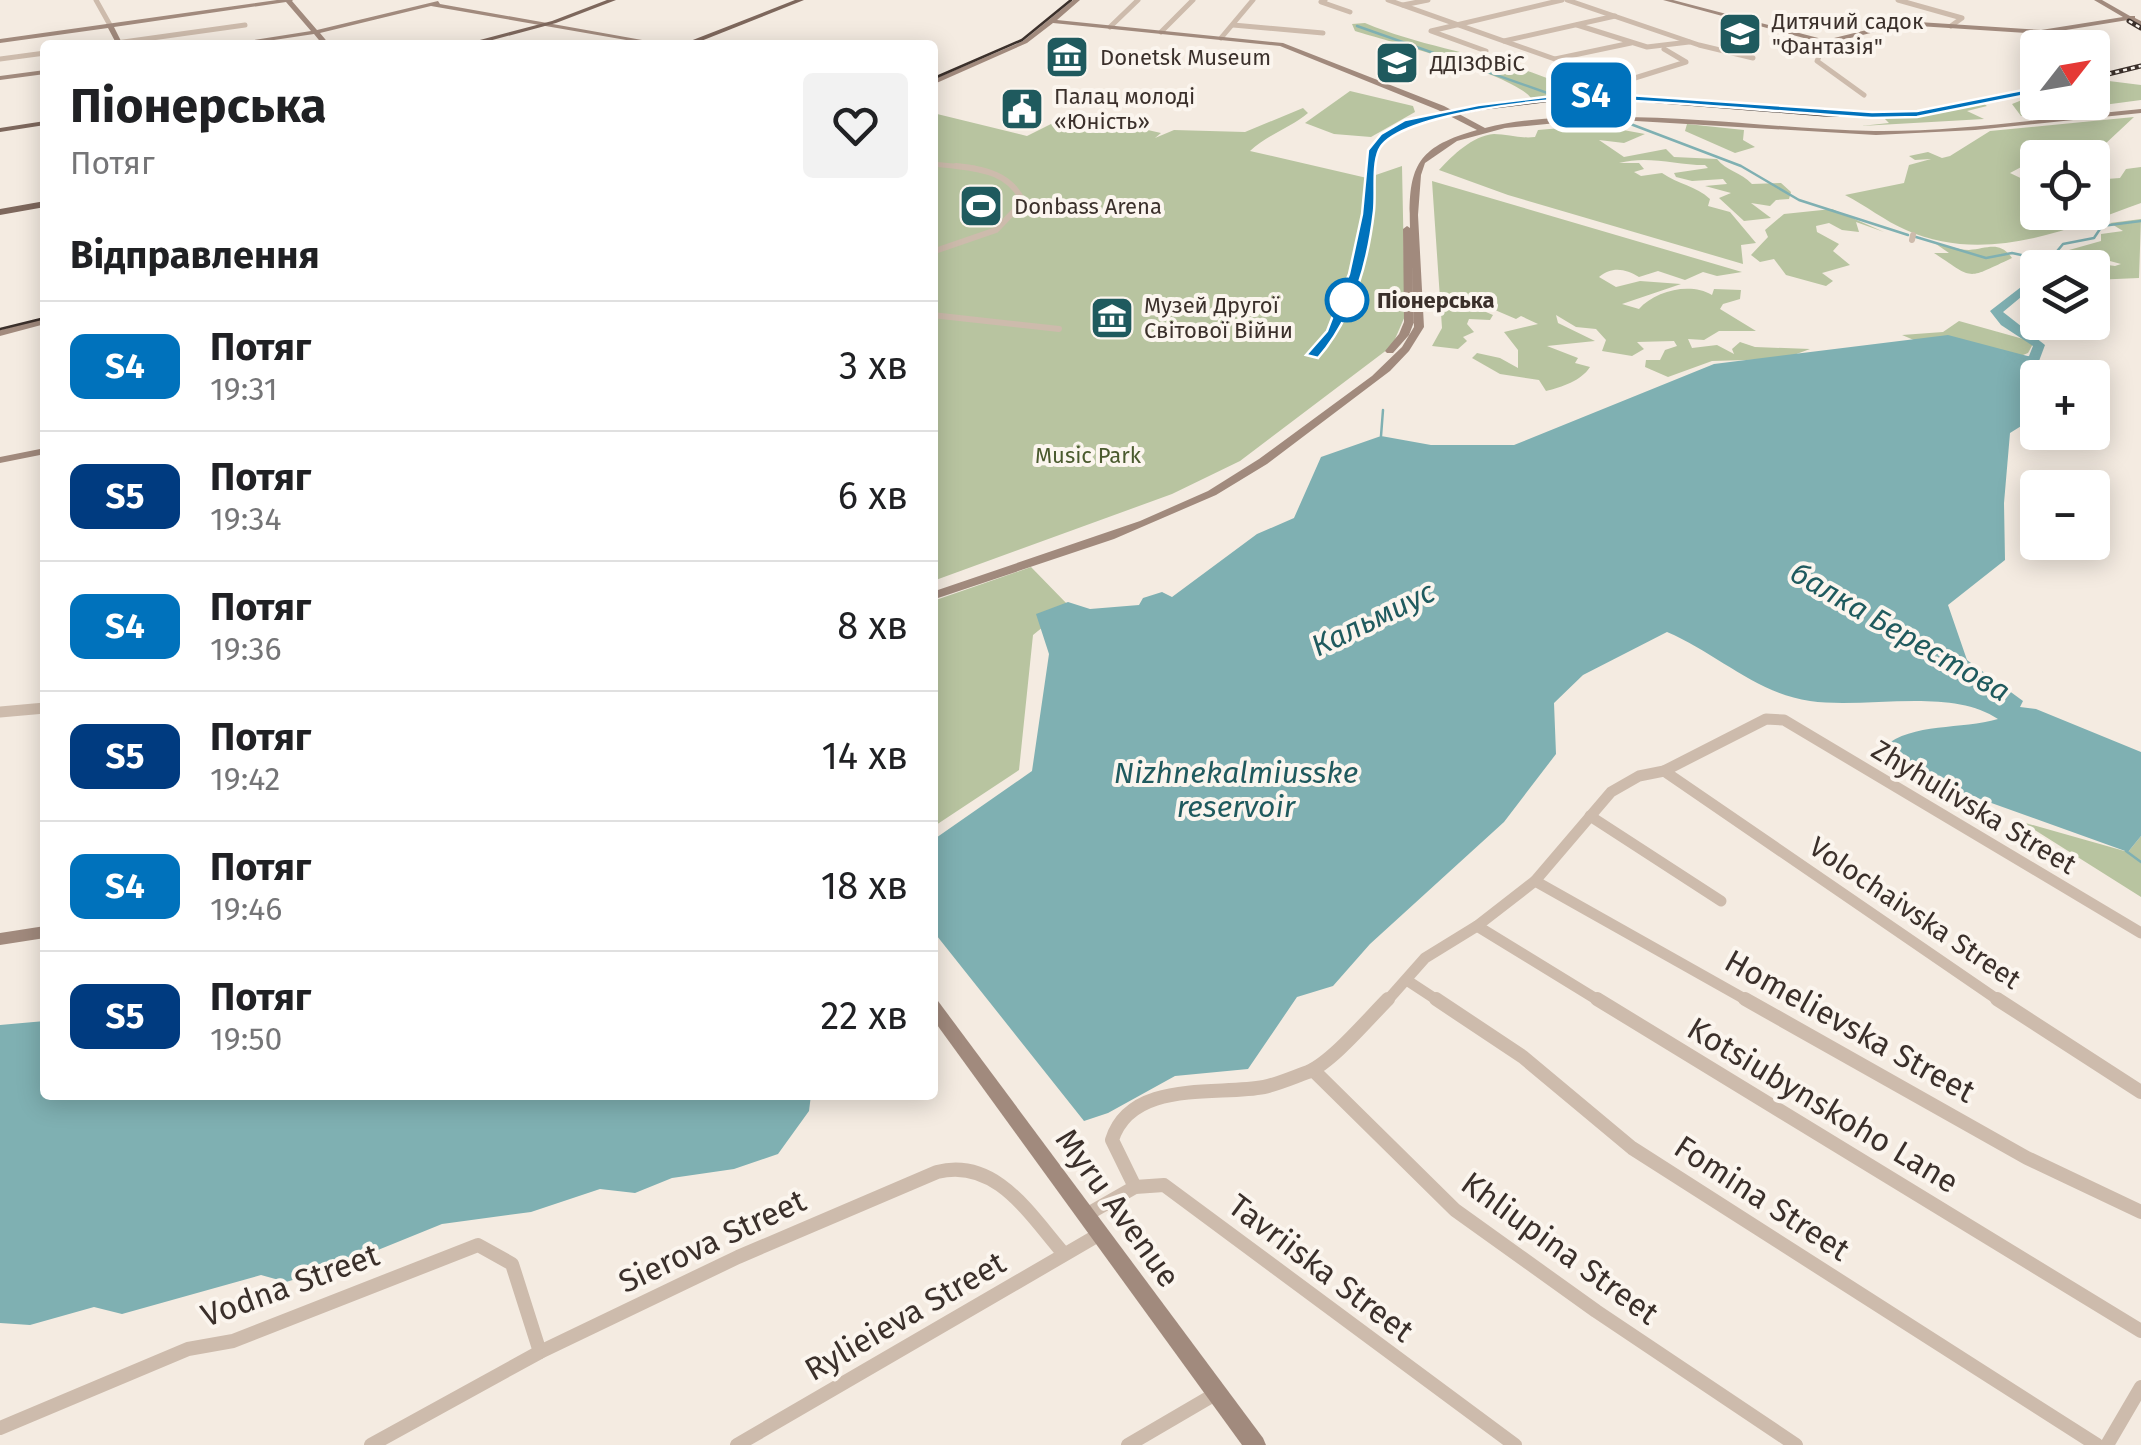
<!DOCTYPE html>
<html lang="uk">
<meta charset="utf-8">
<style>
body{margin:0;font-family:"Fira Sans",sans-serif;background:#f2f2f2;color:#202124;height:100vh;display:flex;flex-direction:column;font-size:38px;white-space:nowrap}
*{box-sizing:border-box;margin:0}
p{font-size:32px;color:#757577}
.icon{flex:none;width:55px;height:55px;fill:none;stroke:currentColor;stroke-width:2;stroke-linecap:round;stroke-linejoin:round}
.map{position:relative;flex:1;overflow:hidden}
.sheet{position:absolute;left:40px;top:40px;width:898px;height:1060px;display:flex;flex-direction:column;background:#fff;border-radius:10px;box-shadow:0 5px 25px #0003}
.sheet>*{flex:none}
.badge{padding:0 20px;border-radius:15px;font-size:35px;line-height:65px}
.needle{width:65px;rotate:59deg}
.fabs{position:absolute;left:2020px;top:30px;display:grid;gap:20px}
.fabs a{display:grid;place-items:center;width:90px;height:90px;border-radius:10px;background:#fff;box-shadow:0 5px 25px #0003;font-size:50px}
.map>.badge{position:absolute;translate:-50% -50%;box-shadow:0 0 0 5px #fff}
h2{padding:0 30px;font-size:38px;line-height:90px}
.round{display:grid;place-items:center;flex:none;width:105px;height:105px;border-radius:10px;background:#f2f2f2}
.overview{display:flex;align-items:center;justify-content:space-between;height:170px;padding:0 30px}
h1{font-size:48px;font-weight:700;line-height:75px}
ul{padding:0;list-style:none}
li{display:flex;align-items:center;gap:30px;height:130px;padding:0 30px;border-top:2px solid #e0e0e0}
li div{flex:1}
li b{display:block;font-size:38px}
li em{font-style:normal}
li .badge{min-width:110px;font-weight:700;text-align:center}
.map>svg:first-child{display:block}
.green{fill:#b8c4a0}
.water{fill:#7fb0b2}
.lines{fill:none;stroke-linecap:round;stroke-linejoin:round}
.stream{stroke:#7fb0b2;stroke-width:2.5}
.river{fill:#7fb0b2;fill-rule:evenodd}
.street-far3{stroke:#cdbbac;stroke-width:5}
.street-far2{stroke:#cdbbac;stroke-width:6}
.street-far1{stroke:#cdbbac;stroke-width:11}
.street{stroke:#cdbbac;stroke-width:14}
.secondary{fill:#a18a7d;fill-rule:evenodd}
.primary{fill:#7d675c;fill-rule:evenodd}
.tram{stroke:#3b302b;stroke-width:2.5}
.rail-casing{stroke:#3b302b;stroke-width:5}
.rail{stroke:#fbf5ee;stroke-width:2.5;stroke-dasharray:4;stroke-linecap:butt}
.line{fill:#0072bc;stroke:#fff;stroke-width:2.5}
.stop-dot{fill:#fff;stroke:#0072bc;stroke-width:5}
.labels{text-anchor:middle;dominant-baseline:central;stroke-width:8;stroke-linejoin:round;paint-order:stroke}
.far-poi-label{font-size:22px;fill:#3b302b;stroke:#fbf5ee;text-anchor:start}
.far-stop-label{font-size:22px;font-weight:bold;fill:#3b302b;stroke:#fbf5ee;text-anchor:start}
.far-park-label{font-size:22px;fill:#4a5a2e;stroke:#fbf5ee}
.street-label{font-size:28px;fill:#3b302b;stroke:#fbf5ee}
.water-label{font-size:30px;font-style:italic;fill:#1f5a5e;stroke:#fbf5ee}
.near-street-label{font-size:32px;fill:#3b302b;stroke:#fbf5ee}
</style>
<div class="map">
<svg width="2141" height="1445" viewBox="0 0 2141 1445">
<rect width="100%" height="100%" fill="#f4ebe1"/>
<g class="green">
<path d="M 1365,23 C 1426,49 1494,55 1556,82 L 1549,88 L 1570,88 L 1587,95 L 1531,98 C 1515,75 1388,41 1355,31 L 1352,24 Z"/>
<path d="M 2093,79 L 2141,85 L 2141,100 L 2021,116 L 2012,104 L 2037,94 L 2038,102 L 2092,102 Z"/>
<path d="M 1350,91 L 1413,106 L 1415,112 L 1371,137 L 1334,134 L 1305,123 Z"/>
<path d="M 1983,103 L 1987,106 L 1967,111 L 1984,119 L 1861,126 L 1889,123 L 1882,116 Z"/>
<path d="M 1303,108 L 1308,113 C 1290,128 1267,135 1250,151 L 1367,178 L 1402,166 L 1405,316 L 1392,346 L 1240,461 L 1172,494 L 933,581 L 933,113 L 1027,136 L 1073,113 L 1161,133 L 1155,138 L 1174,130 L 1245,132 Z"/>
<path d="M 2134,117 L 2104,145 L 2038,158 L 2010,173 L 2037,186 L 2038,212 L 2092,212 L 2093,180 L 2120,178 L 2126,169 L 2141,167 L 2141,203 C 2067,230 1985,265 1906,230 C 1885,221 1865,205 1845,195 L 1904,183 L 1909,165 L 1931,159 L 1915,160 L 1909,156 L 1928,152 L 1942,158 L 1950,156 L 1990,131 Z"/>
<path d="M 1687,124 L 1744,130 L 1743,140 L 1755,147 L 1735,153 L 1685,131 Z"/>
<path d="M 1596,125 L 1645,134 L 1624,143 L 1599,140 L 1624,157 L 1666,149 L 1674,157 L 1717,159 C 1726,171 1741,172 1752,184 L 1781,183 L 1791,192 L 1789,199 L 1776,200 L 1770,206 L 1751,203 L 1771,218 L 1744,221 L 1719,198 L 1731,193 L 1705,186 L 1727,184 L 1723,179 L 1692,181 L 1676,177 L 1674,173 L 1708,168 L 1705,165 C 1675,165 1648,155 1619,163 L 1639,163 L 1644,169 L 1634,172 L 1641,176 L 1662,173 C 1678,184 1696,186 1710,199 L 1708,206 L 1730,212 L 1756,243 L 1741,245 L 1743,264 L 1508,195 L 1439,170 C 1453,155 1472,136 1494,134 C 1507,134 1521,139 1535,137 L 1538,130 Z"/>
<path d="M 1432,181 L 1742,272 L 1717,276 L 1703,272 L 1685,280 L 1658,271 L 1639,277 C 1626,269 1612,266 1599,277 L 1616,287 L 1640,281 L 1681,284 L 1622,304 L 1639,309 C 1655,291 1690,282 1712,295 L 1714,289 L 1741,290 L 1740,299 L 1723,304 L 1720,309 L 1756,331 L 1719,331 L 1704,340 L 1688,339 L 1692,348 L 1717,345 L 1734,354 L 1732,349 L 1740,342 L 1755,347 L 1810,349 L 1783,359 L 1712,361 L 1668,377 L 1645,367 L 1646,360 L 1660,360 L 1665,350 L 1677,346 L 1674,341 L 1637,342 L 1644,349 L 1632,356 L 1602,351 L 1606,340 L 1596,329 L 1576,327 L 1556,315 L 1558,323 L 1595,341 L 1547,346 L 1578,358 L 1575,363 L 1590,367 C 1581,381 1562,387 1546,391 L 1539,380 L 1500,374 L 1472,358 L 1477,353 L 1500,358 L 1518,368 L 1518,350 L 1504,332 L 1538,324 L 1521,316 L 1516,319 L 1488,307 L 1479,309 L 1493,315 L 1490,320 L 1469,319 L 1467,324 L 1474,332 L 1463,337 L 1467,341 L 1458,349 L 1432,346 L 1442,328 Z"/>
<path d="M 1832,209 L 1884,232 L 1856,222 L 1859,232 L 1842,230 L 1829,223 L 1816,226 L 1817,232 L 1839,244 L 1833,251 L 1850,265 L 1822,273 L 1833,281 L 1826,286 L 1786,275 L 1774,259 L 1760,262 L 1751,255 L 1768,237 L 1765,230 L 1784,214 Z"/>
<path d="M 2141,219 L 2139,278 L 2093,280 L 2092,268 L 2064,267 L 2072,260 L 2115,266 L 2121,264 L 2069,250 L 2101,241 L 2101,234 L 2123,231 L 2110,223 Z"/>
<path d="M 1936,244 C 1947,245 1958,250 1969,250 C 1987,249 1999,240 2012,258 C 1965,280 1975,280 1934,253 L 1949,253 Z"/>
<path d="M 1959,321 L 2034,342 L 2028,353 L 2018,357 L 1921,343 L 1902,335 L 1943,332 Z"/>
<path d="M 1031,567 L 1069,606 L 1033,635 L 1019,770 L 933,827 L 933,601 Z"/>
<path d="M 2022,822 L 2128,852 L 2141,836 L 2141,897 Z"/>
</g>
<g class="water">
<path d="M 1948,335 L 2035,358 L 2066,377 L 2038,378 L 2037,416 L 2010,433 L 2004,503 L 2005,560 L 1948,605 L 1967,660 L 2023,701 L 2020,707 L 2036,709 L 2141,752 L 2141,836 L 2128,852 L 1930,781 L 1884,747 C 1912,722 1962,730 1998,719 C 1951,687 1867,709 1810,701 C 1755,693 1717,653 1667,632 L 1583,675 L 1554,703 L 1556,754 L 1504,822 L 1370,944 L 1333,986 L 1297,997 L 1248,1069 L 1175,1076 L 1108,1113 L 1084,1121 L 933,931 L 933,840 L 1032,771 L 1049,654 L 1036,614 L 1068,602 L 1090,609 L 1139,605 L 1143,598 L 1162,592 L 1172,597 L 1257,534 L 1294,518 L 1321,457 L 1381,436 L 1431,445 L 1514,445 L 1714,364 Z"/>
<path d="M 45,1021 L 45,1095 L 811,1095 L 809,1111 L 778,1154 L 734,1169 L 672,1178 L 635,1193 L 600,1189 L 531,1212 L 442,1224 L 336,1267 L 286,1282 L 261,1275 L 122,1314 L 94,1307 L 30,1325 L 0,1323 L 0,1025 Z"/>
</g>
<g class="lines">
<g class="stream">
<path d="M 1357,26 L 1553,95"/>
<path d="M 1566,101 L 1612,118"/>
<path d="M 1620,120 L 1741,166 L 1799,200 L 1908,235"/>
<path d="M 1916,237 L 1986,258 L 2012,253 L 2049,261 L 2063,244 L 2094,238 L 2102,226 L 2141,221"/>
<path d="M 1381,436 L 1383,410"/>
<path d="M 2126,851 L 2141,862"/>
</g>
<path class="river" d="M 2038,274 L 2038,283 L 2003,312 L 2045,345 L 2039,361 L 2019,369 L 2009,369 L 2009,363 L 2029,356 L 2033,346 L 2001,325 L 1990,311 Z"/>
<g class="street-far3">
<path d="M 96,0 L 110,25"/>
<path d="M 1325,0 L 1321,2 L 1350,12"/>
<path d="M 1388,0 L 1628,85 L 1611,93"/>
<path d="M 1567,0 L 1699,45 L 1753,58"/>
<path d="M 1898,0 L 1962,18 L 1951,26"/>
<path d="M 1403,5 L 1428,0"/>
<path d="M 1233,25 L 1323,33"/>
<path d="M 1577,25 L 1647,47 L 1689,42"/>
<path d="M 1110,27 L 1138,0"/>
<path d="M 1161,32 L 1193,0"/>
<path d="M 1221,38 L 1253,0"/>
<path d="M 1504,41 L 1615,16"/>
<path d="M 1826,42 L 1817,61 L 1864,95"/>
<path d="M 102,45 L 245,25"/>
<path d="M 1486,51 L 1431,31 L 1562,0"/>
<path d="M 0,59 L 45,53"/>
<path d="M 1555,59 L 1631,43"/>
<path d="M 1622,82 L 1686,62 L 1664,49"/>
<path d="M 932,164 L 974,168"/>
</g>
<g class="street-far2">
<path d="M 1912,240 L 1913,235"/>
<path d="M 932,252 L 996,230 L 1023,202 C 1011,174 984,169 956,166"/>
<path d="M 932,315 L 1059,329"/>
</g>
<g class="street-far1">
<path d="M 0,712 L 45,708"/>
<path d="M 1664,771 L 2001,1002"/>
<path d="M 1590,816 L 1721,901"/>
<path d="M 1535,881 L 1750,1002"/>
<path d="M 1477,926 L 1601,1002"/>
<path d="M 1408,981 L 1440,1002"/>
<path d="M 1386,1002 L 1425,958 L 1477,926 L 1535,881 L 1611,792 L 1639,776 L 1664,771 L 1766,719 L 1784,720 L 2141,933"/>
</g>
<g class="street">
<path d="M 1436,999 L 1523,1057 L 1632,1148 L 2097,1445"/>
<path d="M 1597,999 L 2141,1331"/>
<path d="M 1745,999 L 2027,1158 L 2141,1212"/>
<path d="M 1997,999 L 2141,1092"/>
<path d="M 1313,1070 L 1455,1210 L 1596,1311 L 1796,1445"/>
<path d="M 1135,1187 L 1112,1140 C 1131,1079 1217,1096 1264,1087 C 1278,1084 1294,1077 1308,1072 C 1332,1062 1368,1019 1388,999"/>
<path d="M 1086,1215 L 1135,1187 L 1164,1185 L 1515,1445"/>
<path d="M 0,1428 L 188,1349 L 233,1341 L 478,1245 L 512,1264 L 540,1352"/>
<path d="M 371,1445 L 540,1352 L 738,1257 L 937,1172 C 996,1157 1030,1215 1064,1254"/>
<path d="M 737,1445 L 1100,1234"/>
<path d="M 1128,1445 L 1217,1393"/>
<path d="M 2107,1445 L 2141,1387"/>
</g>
<g class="secondary">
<path d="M 277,0 L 293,0 L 292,1 L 317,30 L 438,1 L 440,4 L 670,45 L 655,45 L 431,6 L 320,33 L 330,45 L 323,45 L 314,34 L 240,45 L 223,45 L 311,31 L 286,2 L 114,27 L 123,45 L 117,45 L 108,28 L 0,43 L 0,39 Z"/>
<path d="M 1073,0 L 1080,0 L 1057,20 L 1283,43 L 1444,106 L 1485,128 C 1524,118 1566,117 1606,117 C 1696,116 1785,129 1874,131 C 1963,132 2053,117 2141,109 L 2141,113 L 1975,130 L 1876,135 L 1636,121 L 1567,122 L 1505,128 L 1457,141 L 1425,163 L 1421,175 L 1418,215 L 1424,327 L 1409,351 L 1390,371 L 1267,464 L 1216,495 L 1114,539 L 932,600 L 932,592 L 1140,521 L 1208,491 L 1259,459 L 1372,376 L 1402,347 L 1414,327 L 1412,260 L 1414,322 L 1409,335 L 1393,353 L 1387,353 L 1385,351 L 1399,334 L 1404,322 L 1403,229 L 1407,226 L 1410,228 C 1408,167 1416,147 1477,130 L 1438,110 L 1280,46 L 1053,23 L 1027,43 L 932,85 L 932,80 L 1023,41 Z"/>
<path d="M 1663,0 L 1673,0 L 1826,40 L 1903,21 L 2041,30 L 2123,17 L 2094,0 L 2102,0 L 2130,16 L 2135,16 L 2135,18 L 2141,21 L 2141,26 L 2128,20 L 2041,34 L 1903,25 L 1826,44 Z"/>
<path d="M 45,70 L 45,74 L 0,80 L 0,76 Z"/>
<path d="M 45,318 L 45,324 L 0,336 L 0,330 Z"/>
<path d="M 45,448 L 45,454 L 0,463 L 0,457 Z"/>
<path d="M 45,926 L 45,938 L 0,945 L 0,933 Z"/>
<path d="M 932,999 L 938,1001 L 1263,1438 L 1266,1445 L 1242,1445 L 932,1018 Z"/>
</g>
<g class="primary">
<path d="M 607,0 L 616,0 L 556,23 L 474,45 L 461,45 L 552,21 Z"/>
<path d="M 795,0 L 804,0 L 691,45 L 680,45 Z"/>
<path d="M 45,121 L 45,125 L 0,132 L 0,128 Z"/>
<path d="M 45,201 L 45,207 L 0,215 L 0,209 Z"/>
</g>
<g class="tram">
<path d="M 932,79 L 1022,40 L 1071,0"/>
<path d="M 0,329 L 45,318"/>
</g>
<defs>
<g id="rail">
<path d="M 2129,21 L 2141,28"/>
<path d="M 2092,78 L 2141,66"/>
<path d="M 1314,355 L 1334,332 L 1356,274 L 1366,228 L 1374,150 L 1384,137 L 1409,122 L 1478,108 L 1585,95 L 1824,114 L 1893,115 L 1936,111 L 2038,90"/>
</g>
</defs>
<use href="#rail" class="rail-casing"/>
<use href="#rail" class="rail"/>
</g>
<path class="line" d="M 2038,87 L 2041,92 L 1917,117 L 1872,118 C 1778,112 1684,102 1590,99 C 1553,97 1395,114 1379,150 C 1372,166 1376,193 1374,211 C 1368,263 1353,318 1318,358 L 1306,355 L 1327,331 L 1349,274 L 1362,214 L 1368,150 L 1381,134 L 1405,120 L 1478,105 L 1585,92 L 1872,112 L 1917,111 Z"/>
<defs>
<symbol id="school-square" viewBox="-11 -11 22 22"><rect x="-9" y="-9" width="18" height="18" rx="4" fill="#1f5a5e" stroke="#fbf5ee"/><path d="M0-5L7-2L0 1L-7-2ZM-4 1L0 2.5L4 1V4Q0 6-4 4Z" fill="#fff"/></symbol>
<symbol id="museum-square" viewBox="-11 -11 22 22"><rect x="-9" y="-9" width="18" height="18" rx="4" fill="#1f5a5e" stroke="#fbf5ee"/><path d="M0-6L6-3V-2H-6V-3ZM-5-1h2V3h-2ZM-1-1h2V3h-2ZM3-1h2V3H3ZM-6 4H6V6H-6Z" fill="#fff"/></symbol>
<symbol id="university-square" viewBox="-11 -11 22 22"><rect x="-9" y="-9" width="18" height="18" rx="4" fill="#1f5a5e" stroke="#fbf5ee"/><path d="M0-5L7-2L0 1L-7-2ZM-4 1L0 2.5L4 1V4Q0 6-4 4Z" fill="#fff"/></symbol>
<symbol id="civic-square" viewBox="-11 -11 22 22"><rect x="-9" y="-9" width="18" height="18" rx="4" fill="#1f5a5e" stroke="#fbf5ee"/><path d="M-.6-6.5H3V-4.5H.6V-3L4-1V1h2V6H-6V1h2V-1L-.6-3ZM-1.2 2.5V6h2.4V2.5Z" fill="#fff"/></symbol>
<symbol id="stadium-square" viewBox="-11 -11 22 22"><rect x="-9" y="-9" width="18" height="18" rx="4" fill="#1f5a5e" stroke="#fbf5ee"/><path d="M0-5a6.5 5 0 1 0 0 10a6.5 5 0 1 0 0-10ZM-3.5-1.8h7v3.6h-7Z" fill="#fff"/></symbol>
</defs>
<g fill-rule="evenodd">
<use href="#school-square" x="1715" y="9" width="50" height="50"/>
<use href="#museum-square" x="1042" y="32" width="50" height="50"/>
<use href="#university-square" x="1372" y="38" width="50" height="50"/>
<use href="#civic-square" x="997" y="84" width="50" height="50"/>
<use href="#stadium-square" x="956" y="181" width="50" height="50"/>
<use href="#museum-square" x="1087" y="293" width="50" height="50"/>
</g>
<circle class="stop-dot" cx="1347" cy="300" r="20"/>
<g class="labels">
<g class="far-poi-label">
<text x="1772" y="21">Дитячий садок<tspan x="1772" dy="25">"Фантазія"</tspan></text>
<text x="1100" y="57">Donetsk Museum</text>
<text x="1430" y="63">ДДІЗФВіС</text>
<text x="1054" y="96">Палац молоді<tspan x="1054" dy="25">«Юність»</tspan></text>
<text x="1014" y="206">Donbass Arena</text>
<text x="1144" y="305">Музей Другої<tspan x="1144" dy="25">Світової Війни</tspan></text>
</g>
<g class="far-stop-label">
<text x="1377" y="300">Піонерська</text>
</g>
<g class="far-park-label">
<text x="1088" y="455">Music Park</text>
</g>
<g class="street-label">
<text transform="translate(1974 807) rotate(31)">Zhyhulivska Street</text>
<text transform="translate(1915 913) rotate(34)">Volochaivska Street</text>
</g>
<g class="water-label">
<text transform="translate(1373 619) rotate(-26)">Кальмиус</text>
<text transform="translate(1900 632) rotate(30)">балка Берестова</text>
<text x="1236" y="773">Nizhnekalmiusske<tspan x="1236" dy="34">reservoir</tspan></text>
</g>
<g class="near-street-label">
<text transform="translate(1850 1026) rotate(29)">Homelievska Street</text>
<text transform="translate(1823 1105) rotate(31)">Kotsiubynskoho Lane</text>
<text transform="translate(1762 1198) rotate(33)">Fomina Street</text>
<text transform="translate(1118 1208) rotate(54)">Myru Avenue</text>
<text transform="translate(712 1241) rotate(-25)">Sierova Street</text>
<text transform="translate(1560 1248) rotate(36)">Khliupina Street</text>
<text transform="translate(1321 1268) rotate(37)">Tavriiska Street</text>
<text transform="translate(290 1285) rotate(-20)">Vodna Street</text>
<text transform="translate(905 1316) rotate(-30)">Rylieieva Street</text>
</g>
</g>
</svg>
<div class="fabs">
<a><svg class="needle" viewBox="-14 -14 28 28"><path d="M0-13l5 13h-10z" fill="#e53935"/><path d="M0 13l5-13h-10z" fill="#757577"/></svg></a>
<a><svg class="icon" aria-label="locate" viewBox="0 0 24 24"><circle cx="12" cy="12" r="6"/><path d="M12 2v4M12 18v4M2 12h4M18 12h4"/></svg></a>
<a><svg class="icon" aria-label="layers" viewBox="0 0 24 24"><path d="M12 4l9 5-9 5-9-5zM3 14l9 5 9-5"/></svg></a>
<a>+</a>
<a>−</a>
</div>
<b class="badge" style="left:1591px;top:95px;background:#0072bc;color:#fff">S4</b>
<section class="sheet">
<div class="overview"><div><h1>Піонерська</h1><p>Потяг</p></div><a class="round"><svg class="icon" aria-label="heart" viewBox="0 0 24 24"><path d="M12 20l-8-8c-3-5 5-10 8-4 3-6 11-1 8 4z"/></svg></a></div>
<h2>Відправлення</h2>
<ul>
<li><span class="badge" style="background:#0072bc;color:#fff">S4</span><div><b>Потяг</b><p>19:31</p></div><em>3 хв</em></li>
<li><span class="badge" style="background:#003b80;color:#fff">S5</span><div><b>Потяг</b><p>19:34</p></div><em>6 хв</em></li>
<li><span class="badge" style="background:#0072bc;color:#fff">S4</span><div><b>Потяг</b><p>19:36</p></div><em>8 хв</em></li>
<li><span class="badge" style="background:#003b80;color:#fff">S5</span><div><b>Потяг</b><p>19:42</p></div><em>14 хв</em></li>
<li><span class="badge" style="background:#0072bc;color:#fff">S4</span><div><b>Потяг</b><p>19:46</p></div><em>18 хв</em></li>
<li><span class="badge" style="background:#003b80;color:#fff">S5</span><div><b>Потяг</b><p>19:50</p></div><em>22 хв</em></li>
</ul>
</section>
</div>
